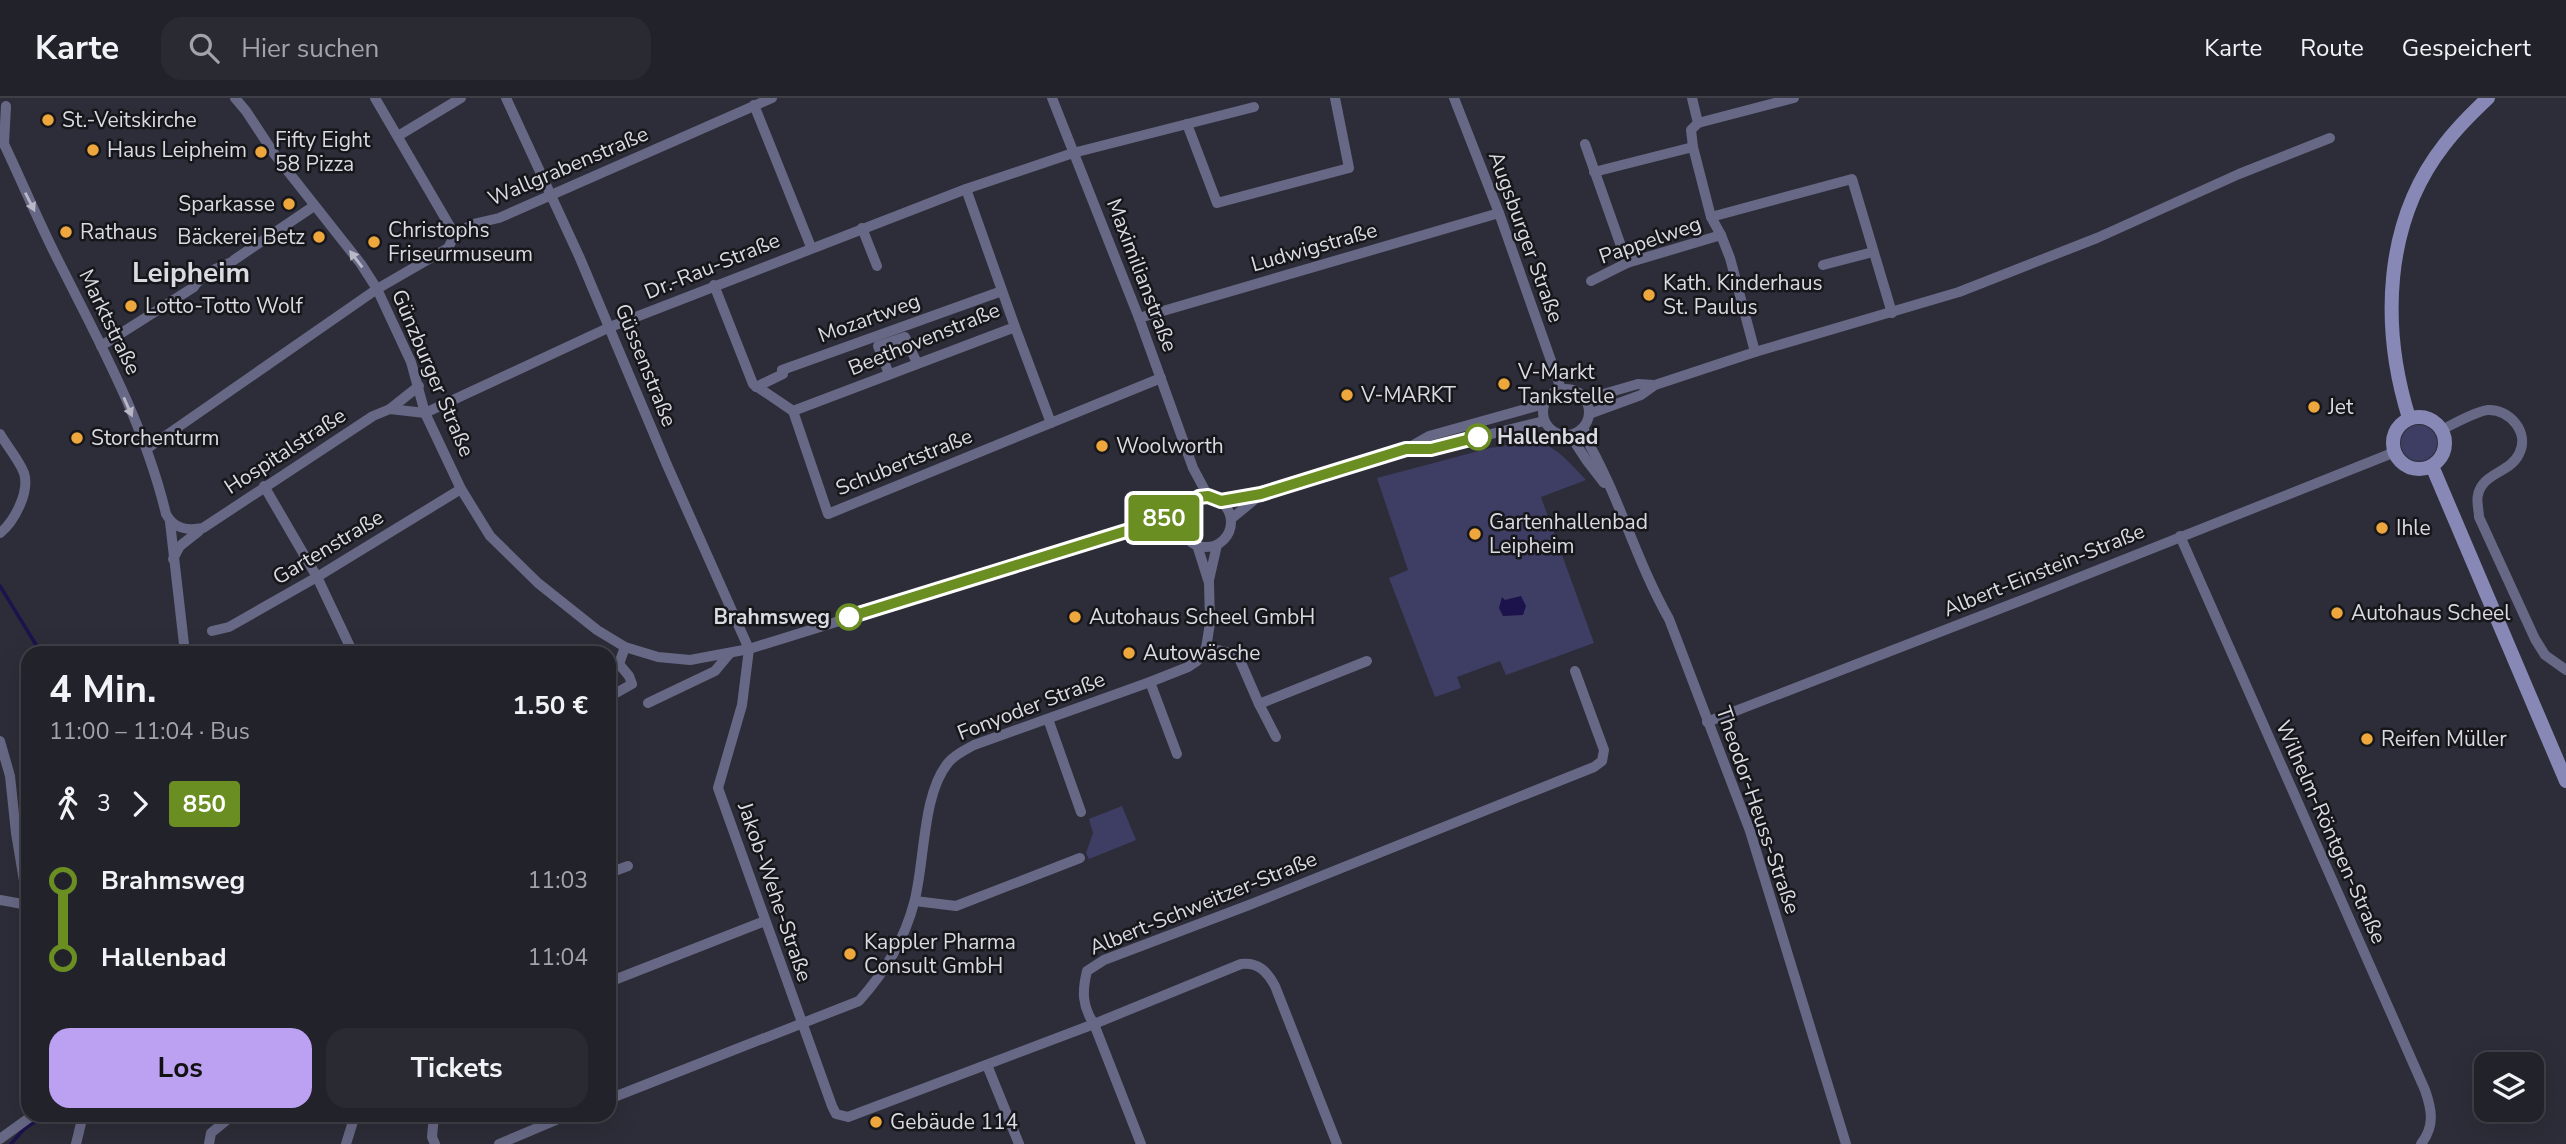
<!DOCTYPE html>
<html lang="de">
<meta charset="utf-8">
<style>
body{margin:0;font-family:"Nunito Sans",sans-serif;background:#2a2a33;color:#f1f3f6;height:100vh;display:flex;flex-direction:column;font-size:26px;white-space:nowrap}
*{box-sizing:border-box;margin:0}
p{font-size:23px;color:#a2a4a9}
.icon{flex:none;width:38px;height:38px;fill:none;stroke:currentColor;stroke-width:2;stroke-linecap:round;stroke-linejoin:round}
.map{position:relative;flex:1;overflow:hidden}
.details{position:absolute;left:21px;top:548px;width:595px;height:476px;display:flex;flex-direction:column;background:#22222b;border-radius:21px;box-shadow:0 7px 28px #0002,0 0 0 2px #3f3f47}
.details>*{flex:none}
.badge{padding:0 14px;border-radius:5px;font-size:24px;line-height:46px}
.fabs{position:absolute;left:2474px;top:954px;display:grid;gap:14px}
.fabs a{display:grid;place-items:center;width:70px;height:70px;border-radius:14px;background:#22222b;box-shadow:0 7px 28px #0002,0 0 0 2px #3f3f47;font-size:35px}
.map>.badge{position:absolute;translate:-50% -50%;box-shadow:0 0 0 4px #fff}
.legs{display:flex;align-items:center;gap:10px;height:77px;padding:0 28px;font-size:23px}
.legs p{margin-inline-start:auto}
.headline{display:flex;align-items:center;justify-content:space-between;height:119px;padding:0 28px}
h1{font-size:38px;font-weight:700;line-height:52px}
.primary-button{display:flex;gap:14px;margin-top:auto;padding:14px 28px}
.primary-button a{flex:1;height:80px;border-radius:21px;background:#bca0f2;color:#111;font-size:28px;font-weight:700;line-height:80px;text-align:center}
.primary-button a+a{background:#2a2a33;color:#f1f3f6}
ul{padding:0 28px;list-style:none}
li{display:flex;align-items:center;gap:24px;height:77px;font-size:26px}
li i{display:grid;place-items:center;width:10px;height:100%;margin:0 9px;background:currentColor}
li i::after{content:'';width:18px;height:18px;margin:-9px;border:5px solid;border-radius:50%;background:#22222b}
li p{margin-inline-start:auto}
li:first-child i{background:linear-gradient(#0000 50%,currentColor 0)}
li:last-child i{background:linear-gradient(currentColor 50%,#0000 0)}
header{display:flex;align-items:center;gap:42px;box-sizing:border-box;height:98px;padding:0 35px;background:#22222b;border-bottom:2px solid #3f3f47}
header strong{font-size:33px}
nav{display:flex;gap:38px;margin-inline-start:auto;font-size:24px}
.search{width:490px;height:63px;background:#2a2a33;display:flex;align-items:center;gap:18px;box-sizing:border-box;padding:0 24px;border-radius:21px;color:#a2a4a9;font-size:26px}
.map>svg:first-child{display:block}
.green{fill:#3e3d63}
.water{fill:#1c124c}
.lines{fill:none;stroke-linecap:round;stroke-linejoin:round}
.stream{stroke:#1c124c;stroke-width:3.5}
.pedestrian{stroke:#676885;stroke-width:8}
.minor{stroke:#676885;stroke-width:10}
.secondary{stroke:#8788b6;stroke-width:14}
.oneway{fill:#b8b8c6}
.line-1-casing{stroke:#fff;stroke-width:16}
.line-1{stroke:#6b8e23;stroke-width:10}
.poi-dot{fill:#eea73c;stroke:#16161b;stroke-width:2.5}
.stop-1-dot{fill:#fff;stroke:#6b8e23;stroke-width:3.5}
.labels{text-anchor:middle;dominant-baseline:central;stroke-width:5;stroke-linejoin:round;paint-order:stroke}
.poi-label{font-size:21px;fill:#dadae2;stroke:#16161b;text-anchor:start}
.street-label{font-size:21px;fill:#dadae2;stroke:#16161b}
.stop-label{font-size:21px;font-weight:bold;fill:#dadae2;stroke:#16161b;text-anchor:start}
.district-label{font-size:28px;font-weight:bold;fill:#dadae2;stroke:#16161b}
</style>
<header>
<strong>Karte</strong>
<div class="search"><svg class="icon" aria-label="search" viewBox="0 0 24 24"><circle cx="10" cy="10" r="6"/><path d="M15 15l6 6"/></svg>Hier suchen</div>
<nav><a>Karte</a><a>Route</a><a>Gespeichert</a></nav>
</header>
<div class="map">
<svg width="2566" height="1046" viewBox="0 0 2566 1046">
<rect width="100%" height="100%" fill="#2d2d39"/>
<g class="green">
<circle cx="2419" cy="345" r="18"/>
<path d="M 1536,342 C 1558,350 1571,366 1586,382 L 1541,399 L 1594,545 L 1506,577 L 1500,563 L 1457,579 L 1461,590 L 1435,599 L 1389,480 L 1408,472 L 1377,380 L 1490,350 Z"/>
<path d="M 1122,708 L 1136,742 L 1089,761 L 1086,755 L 1093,735 L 1089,721 Z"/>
</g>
<path class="water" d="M 1521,498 L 1526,508 L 1523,517 L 1503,518 L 1499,510 L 1502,499 L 1505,502 Z"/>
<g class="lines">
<g class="stream">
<path d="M 0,488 L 41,555"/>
<path d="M 11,1046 L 24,1031 L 45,1017"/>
</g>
<path class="pedestrian" d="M 194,189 L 213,171 L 234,162"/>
<g class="minor">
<path d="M 235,0 L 246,13 L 275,57 L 361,166 L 377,191 L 411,264 L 425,315 L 461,391 L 490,438 L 538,485 L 597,532 L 625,549 L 658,559 L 690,562 L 749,551 L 1139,430 L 1183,412"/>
<path d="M 375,0 L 455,137"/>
<path d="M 506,0 L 579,158 L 667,367 L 749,551"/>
<path d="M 1052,0 L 1139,220 L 1193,370 L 1208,398"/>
<path d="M 1454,0 L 1499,115 L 1561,291"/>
<path d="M 1692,0 L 1698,25 L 1691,32 L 1693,49 L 1711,119 L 1721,137 L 1730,160 L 1755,254"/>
<path d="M 754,7 L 811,149"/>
<path d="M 1698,25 L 1794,0"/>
<path d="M 1187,26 L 1217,105 L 1349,70 L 1335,0"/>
<path d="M 398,38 L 461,0"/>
<path d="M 0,44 L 4,46 C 23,86 40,127 60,166 C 101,247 145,328 166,416 C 174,431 187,433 203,430 L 373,318 L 390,311 L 425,315"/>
<path d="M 4,46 L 6,8"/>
<path d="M 1585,46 L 1627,165"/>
<path d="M 1594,74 L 1693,49"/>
<path d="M 1711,119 L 1852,81 L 1892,215"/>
<path d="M 862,130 L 877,168"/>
<path d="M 234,162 L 314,108"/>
<path d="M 1823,167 L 1873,154"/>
<path d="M 1591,183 L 1627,165 L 1721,137"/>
<path d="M 714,187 L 753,286 L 793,313 L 828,416 L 1161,280"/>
<path d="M 1139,220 L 1499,115"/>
<path d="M 1015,229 L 1051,325"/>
<path d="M 101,248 L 194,189"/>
<path d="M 889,276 L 878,248 L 905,239 L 917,265"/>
<path d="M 756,289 L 783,276 L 782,272 L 1002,193"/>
<circle cx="1566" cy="314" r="23"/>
<path d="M 1586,301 L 1638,286 L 1654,287"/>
<path d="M 390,311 L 419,288"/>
<path d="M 793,313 L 1015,229 L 966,91"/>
<path d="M 425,315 L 610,229 L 966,91 L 1073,55 L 1254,9"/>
<path d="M 1589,316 L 1641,297 L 1655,287 L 1755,254 L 1959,194 L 2097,140 L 2239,76 L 2330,40"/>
<path d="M 1584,330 L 1585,339 C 1619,397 1636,463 1669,521 L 1750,733 L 1846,1046"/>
<path d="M 2443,331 C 2454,326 2476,313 2488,312 C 2510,311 2530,335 2519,356 C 2510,375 2482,375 2478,397 C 2476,403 2479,412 2479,419 L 2535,541 L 2545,557 L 2566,572"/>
<path d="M 0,336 C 7,348 19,362 24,375 C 30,394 14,424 0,435"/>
<path d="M 1570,337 L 1587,363 L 1604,385"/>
<path d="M 148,350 L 377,191 L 448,150 L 455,137 L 473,126 L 499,120 L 772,0"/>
<path d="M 1409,351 L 1431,351 L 1544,323"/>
<path d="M 264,388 L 317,479 L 353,555"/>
<circle cx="1206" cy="424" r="25"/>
<path d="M 1221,403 L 1261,396 L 1406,351 L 1429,338 L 1544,306"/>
<path d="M 1231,421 L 1259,398"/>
<path d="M 170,424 L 185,555"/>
<path d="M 1142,430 L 1183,434"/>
<path d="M 2180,438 L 2425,992 C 2432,1012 2435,1028 2421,1046"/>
<path d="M 173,461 L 180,448 L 199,433"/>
<path d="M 1209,482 L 1217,447"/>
<path d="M 212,533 L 229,529 L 317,479 L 461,391"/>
<path d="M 1206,550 L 1226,554 L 1239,560 L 1259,606 L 1276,639"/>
<path d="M 749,551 L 742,607 L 718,690 L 832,1008 L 836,1016 L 848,1019 L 1094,926 C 1082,908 1082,893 1087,873 L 1104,862 L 1249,807 L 1594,669 L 1602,663 L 1604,652 L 1575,573"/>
<path d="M 1150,584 L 1177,656"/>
<path d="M 609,599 L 632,586 L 629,578 L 619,566 L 625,549"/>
<path d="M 648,605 L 715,573 L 730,555"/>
<path d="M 1259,606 L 1367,563"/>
<path d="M 1048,621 L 1081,714"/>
<path d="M 1707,624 L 2030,499 L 2395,354"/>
<path d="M 0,643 L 10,678 L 16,735 L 28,807"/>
<path d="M 609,775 L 628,768"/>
<path d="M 0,802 L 28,807"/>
<path d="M 915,803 L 956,808 L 1080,760"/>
<path d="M 609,884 L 765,823"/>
<path d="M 987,967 L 1019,1046"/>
<path d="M 609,1001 L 859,903 C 885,874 904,843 914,805 C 925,765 922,696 948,665 C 954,657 965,652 974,647 L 1150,584 L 1188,569 L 1197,563 L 1206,550 L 1210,525 L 1209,485 L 1197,447"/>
<path d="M 434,1017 L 432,1039 L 435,1046"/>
<path d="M 0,1041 L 33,1017"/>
<path d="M 76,1046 L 83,1017"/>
<path d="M 209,1046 L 211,1035 L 233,1017"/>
<path d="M 346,1046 L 355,1017"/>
<path d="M 499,1046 L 568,1017"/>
<path d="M 1141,1046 L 1094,926 L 1241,866 C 1258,864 1267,873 1275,888 L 1337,1046"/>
</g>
<g class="secondary">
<circle cx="2419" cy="345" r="26"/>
<path d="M 2409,320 C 2381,230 2383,125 2444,47 C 2457,30 2472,15 2488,0"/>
<path d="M 2432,368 L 2566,683"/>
</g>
</g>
<defs><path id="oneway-solid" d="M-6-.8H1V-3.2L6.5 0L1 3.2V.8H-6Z" transform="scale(1.75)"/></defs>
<g class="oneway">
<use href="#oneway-solid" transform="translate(30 104) rotate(63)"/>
<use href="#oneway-solid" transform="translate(356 161) rotate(-127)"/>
<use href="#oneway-solid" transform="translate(128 309) rotate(66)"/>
</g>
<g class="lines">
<defs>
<path id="line-1" d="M 849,519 L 1139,429 L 1183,412 L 1188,405 L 1199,399 L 1208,398 L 1221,403 L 1261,396 L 1406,351 L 1431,351 L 1478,339"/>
</defs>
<use href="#line-1" class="line-1-casing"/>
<use href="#line-1" class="line-1"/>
</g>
<g class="poi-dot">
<circle cx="48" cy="22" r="7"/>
<circle cx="93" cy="52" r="7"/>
<circle cx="261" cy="54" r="7"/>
<circle cx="289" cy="106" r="7"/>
<circle cx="66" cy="134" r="7"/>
<circle cx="319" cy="139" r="7"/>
<circle cx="374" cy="144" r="7"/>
<circle cx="1649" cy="197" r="7"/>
<circle cx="131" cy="208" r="7"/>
<circle cx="1504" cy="286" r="7"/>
<circle cx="1347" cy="297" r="7"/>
<circle cx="2314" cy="309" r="7"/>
<circle cx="77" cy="340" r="7"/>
<circle cx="1102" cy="348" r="7"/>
<circle cx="2382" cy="430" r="7"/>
<circle cx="1475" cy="436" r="7"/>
<circle cx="2337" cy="515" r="7"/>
<circle cx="1075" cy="519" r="7"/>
<circle cx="1129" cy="555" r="7"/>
<circle cx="2367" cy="641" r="7"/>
<circle cx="850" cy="856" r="7"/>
<circle cx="876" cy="1024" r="7"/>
</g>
<g class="stop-1-dot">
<circle cx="1478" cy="339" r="12"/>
<circle cx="849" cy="519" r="12"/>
</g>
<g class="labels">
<g class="poi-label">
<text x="62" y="22">St.-Veitskirche</text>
<text x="275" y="42">Fifty Eight<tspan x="275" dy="24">58 Pizza</tspan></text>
<text x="107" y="52">Haus Leipheim</text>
<text x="275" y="106" text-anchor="end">Sparkasse</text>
<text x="388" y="132">Christophs<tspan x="388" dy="24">Friseurmuseum</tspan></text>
<text x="80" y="134">Rathaus</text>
<text x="305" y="139" text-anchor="end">Bäckerei Betz</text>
<text x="1663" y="185">Kath. Kinderhaus<tspan x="1663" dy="24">St. Paulus</tspan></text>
<text x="145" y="208">Lotto-Totto Wolf</text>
<text x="1518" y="274">V-Markt<tspan x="1518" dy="24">Tankstelle</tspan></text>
<text x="1361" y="297">V-MARKT</text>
<text x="2328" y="309">Jet</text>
<text x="91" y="340">Storchenturm</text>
<text x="1116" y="348">Woolworth</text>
<text x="1489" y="424">Gartenhallenbad<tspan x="1489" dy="24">Leipheim</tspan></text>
<text x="2396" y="430">Ihle</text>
<text x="2351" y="515">Autohaus Scheel</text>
<text x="1089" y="519">Autohaus Scheel GmbH</text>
<text x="1143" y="555">Autowäsche</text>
<text x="2381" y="641">Reifen Müller</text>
<text x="864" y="844">Kappler Pharma<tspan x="864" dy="24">Consult GmbH</tspan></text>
<text x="890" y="1024">Gebäude 114</text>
</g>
<g class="street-label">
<text transform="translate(568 68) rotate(-23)">Wallgrabenstraße</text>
<text transform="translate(1526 139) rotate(70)">Augsburger Straße</text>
<text transform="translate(1650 142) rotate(-19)">Pappelweg</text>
<text transform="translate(1314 149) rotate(-16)">Ludwigstraße</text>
<text transform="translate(712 168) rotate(-22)">Dr.-Rau-Straße</text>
<text transform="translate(1142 177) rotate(69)">Maximilianstraße</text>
<text transform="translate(869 220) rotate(-20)">Mozartweg</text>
<text transform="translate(110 224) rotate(64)">Marktstraße</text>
<text transform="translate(924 241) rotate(-22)">Beethovenstraße</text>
<text transform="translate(646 267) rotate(68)">Güssenstraße</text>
<text transform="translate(433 275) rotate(67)">Günzburger Straße</text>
<text transform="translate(285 353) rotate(-33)">Hospitalstraße</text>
<text transform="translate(904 364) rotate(-22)">Schubertstraße</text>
<text transform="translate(328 449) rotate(-31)">Gartenstraße</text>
<text transform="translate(2044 472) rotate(-22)">Albert-Einstein-Straße</text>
<text transform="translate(1031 608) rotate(-21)">Fonyoder Straße</text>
<text transform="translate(1758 712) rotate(71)">Theodor-Heuss-Straße</text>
<text transform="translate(2331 734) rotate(66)">Wilhelm-Röntgen-Straße</text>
<text transform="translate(775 794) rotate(71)">Jakob-Wehe-Straße</text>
<text transform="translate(1203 805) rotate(-22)">Albert-Schweitzer-Straße</text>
</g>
<g class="stop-label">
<text x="1497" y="339">Hallenbad</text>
<text x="830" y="519" text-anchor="end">Brahmsweg</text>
</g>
<g class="district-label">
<text x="191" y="175">Leipheim</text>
</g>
</g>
</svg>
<div class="fabs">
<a><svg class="icon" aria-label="layers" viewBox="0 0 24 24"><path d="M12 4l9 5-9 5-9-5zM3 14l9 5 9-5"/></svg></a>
</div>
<b class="badge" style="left:1164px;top:420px;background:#6b8e23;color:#fff">850</b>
<section class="details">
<div class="headline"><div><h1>4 Min.</h1><p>11:00 – 11:04 · Bus</p></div><b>1.50 €</b></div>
<div class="legs"><svg class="icon" aria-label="walk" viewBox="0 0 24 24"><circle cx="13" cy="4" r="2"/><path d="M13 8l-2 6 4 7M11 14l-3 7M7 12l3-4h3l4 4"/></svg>3<svg class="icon" aria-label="forward" viewBox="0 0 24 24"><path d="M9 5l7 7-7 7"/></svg><b class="badge" style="background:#6b8e23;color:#fff">850</b></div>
<ul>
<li><i style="color:#6b8e23"></i><b>Brahmsweg</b><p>11:03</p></li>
<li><i style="color:#6b8e23"></i><b>Hallenbad</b><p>11:04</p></li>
</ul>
<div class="primary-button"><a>Los</a><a>Tickets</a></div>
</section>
</div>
